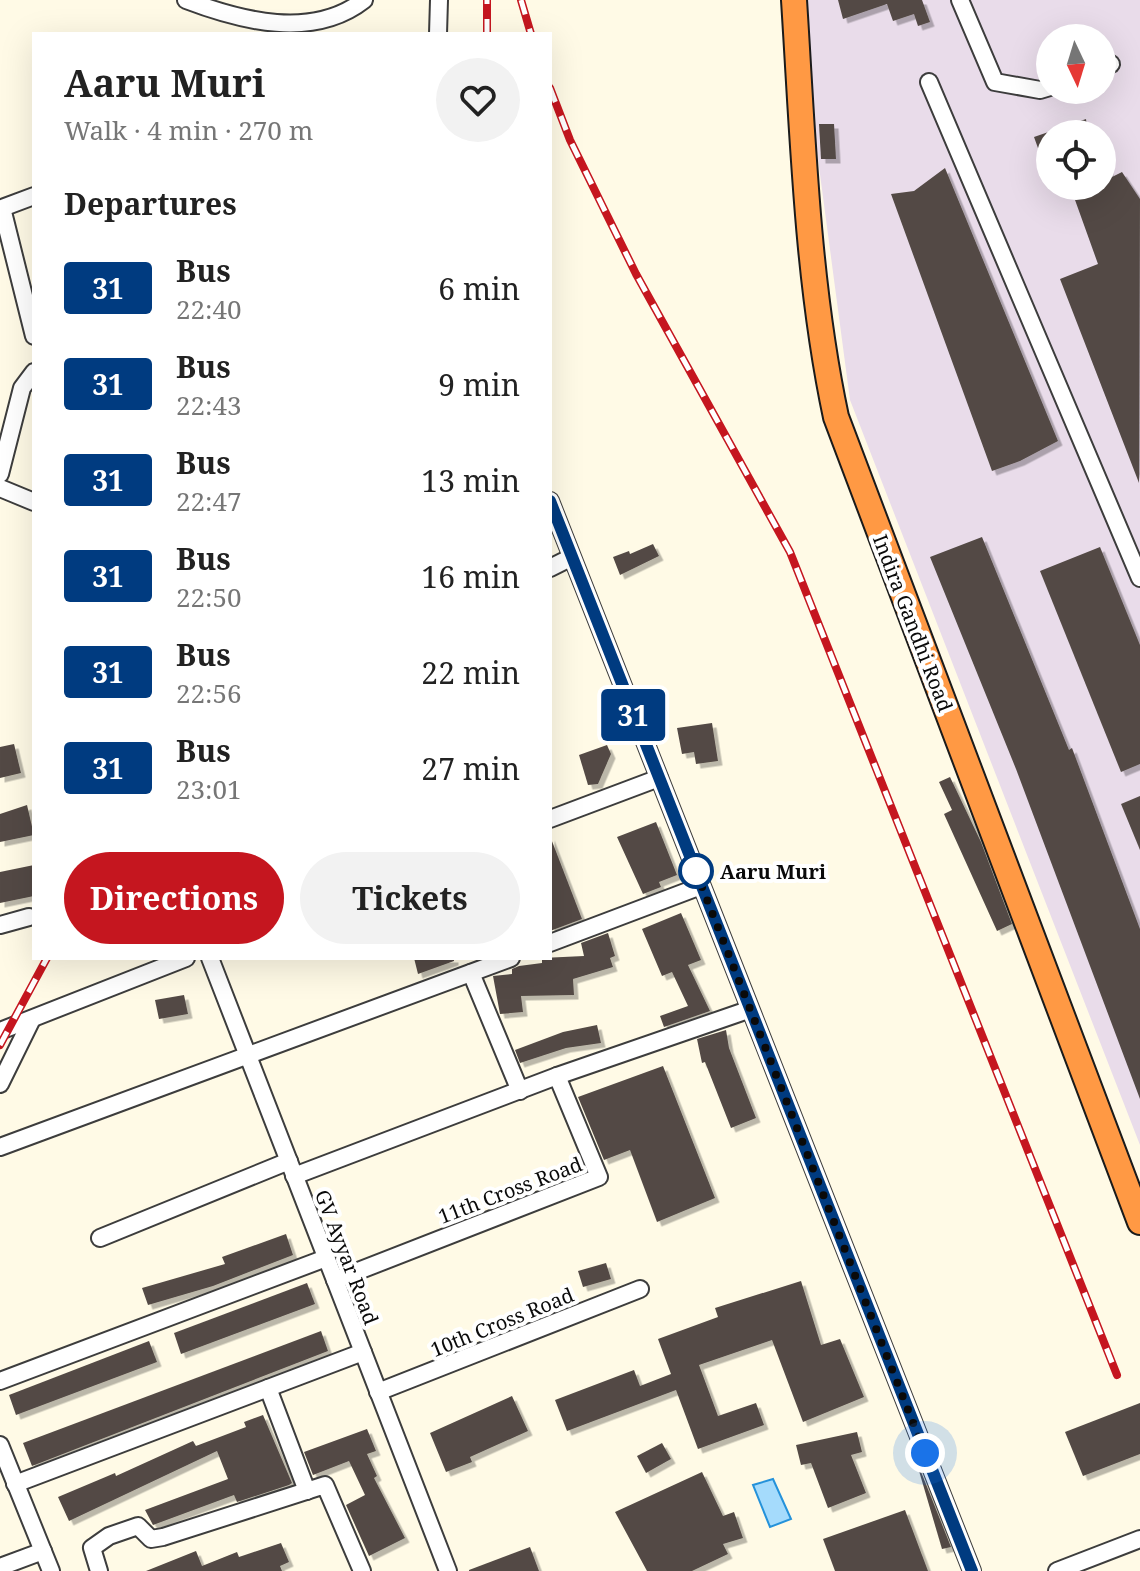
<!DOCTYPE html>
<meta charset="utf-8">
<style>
body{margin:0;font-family:"Noto Serif",serif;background:#f2f2f2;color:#222;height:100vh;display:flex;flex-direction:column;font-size:30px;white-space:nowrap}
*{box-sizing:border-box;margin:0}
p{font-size:26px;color:#767676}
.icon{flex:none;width:44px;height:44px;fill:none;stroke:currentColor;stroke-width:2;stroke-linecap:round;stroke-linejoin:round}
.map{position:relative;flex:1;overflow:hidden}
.sheet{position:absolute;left:32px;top:32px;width:520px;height:928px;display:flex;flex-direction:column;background:#fff;border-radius:0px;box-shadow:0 8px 32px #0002}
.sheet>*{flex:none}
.badge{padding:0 16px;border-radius:6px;font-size:28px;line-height:52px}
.needle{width:52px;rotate:176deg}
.fabs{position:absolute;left:1036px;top:24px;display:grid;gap:16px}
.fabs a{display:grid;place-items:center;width:80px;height:80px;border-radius:50%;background:#fff;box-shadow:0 8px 32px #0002;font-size:40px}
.you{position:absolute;width:40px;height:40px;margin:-20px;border:6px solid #fff;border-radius:50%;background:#1a73e8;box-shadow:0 0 0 12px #1a73e833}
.map>.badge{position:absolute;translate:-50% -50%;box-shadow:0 0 0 4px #fff}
h2{padding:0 32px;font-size:30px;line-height:72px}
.round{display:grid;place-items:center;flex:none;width:84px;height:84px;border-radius:42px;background:#f2f2f2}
.overview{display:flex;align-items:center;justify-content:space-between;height:136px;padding:0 32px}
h1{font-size:38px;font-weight:700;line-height:60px}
.cta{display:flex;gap:16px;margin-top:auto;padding:16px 32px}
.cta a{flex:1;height:92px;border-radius:48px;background:#c5161f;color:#fff;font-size:32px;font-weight:700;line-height:92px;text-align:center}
.cta a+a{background:#f2f2f2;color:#222}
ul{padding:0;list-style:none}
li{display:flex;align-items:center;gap:24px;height:96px;padding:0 32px}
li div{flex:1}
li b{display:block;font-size:30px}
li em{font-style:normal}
li .badge{min-width:88px;font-weight:700;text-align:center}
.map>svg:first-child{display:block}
.industrial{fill:#e9dcea;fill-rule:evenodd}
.water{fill:#a5dbfc;stroke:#2592da;stroke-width:2}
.building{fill:#534a45;filter:url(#shadow)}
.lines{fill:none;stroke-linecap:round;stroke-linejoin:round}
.minor-casing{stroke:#3d3d3d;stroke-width:20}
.highway-casing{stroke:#1b1b1b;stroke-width:28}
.minor{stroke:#fff;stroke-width:16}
.highway{stroke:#f94;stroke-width:24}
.rail-casing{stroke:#c5161f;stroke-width:8}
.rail{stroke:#fff;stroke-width:5;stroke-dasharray:15;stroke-linecap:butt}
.line-casing{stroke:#fff;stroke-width:18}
.line{stroke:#003b80;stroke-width:12}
.walk{stroke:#0a0a0a;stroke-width:8;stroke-dasharray:0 14.4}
.stop-dot{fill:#fff;stroke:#003b80;stroke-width:4}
.labels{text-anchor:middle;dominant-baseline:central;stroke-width:8;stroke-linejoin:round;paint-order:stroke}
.street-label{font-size:20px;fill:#0a0a0a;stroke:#fff}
.stop-label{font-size:20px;font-weight:bold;fill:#0a0a0a;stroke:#fff;text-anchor:start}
</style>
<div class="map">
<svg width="1140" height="1571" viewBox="0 0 1140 1571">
<defs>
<filter id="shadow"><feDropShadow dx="4.5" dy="4.5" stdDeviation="0" flood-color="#0004"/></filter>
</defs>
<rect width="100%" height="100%" fill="#fffae6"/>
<path class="industrial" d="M 802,0 L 1140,0 L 1140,1145 L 850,400 L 808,84 ZM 1050,38 L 1102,38 L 1102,90 L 1050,90 ZM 1050,134 L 1102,134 L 1102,186 L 1050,186 Z"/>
<path class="water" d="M 773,1479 L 791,1519 L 770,1527 L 753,1485 Z"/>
<g class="building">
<path d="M 838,0 L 922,0 L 930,22 L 918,26 L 914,14 L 893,21 L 887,4 L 843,19 Z"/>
<path d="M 1086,119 L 1088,134 L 1050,134 L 1048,176 L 1034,137 Z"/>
<path d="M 819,124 L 834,124 L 836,159 L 821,159 Z"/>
<path d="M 1102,156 L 1112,177 L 1122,172 L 1140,199 L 1139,483 L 1060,279 L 1098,264 L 1070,186 L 1102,186 Z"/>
<path d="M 945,168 L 1058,441 L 1020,461 L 992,471 L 891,194 L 914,191 Z"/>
<path d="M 982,537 L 1069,750 L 1072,748 L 1140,929 L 1140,1099 L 1016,769 L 930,557 Z"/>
<path d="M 653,544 L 659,556 L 620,575 L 613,557 L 629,551 L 630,554 Z"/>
<path d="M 1100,547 L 1140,645 L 1140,764 L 1121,772 L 1040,571 Z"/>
<path d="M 712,723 L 718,761 L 696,764 L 694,752 L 682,754 L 677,728 Z"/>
<path d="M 14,744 L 21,773 L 0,778 L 0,747 Z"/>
<path d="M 607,745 L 611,754 L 598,784 L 588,785 L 579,755 Z"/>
<path d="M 950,777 L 981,842 L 1012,924 L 997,931 L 944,814 L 952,810 L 939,782 Z"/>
<path d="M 1140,796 L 1140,850 L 1121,804 Z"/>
<path d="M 27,805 L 34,835 L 0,842 L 0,814 Z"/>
<path d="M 656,822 L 677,875 L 659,882 L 661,887 L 643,894 L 617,837 Z"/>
<path d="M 550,836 L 582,919 L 550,931 Z"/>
<path d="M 34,865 L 34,896 L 0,903 L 0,872 Z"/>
<path d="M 681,913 L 701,960 L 688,965 L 710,1011 L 664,1027 L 660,1016 L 688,1006 L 672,972 L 662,976 L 642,929 Z"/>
<path d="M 608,933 L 615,956 L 610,958 L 613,967 L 573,979 L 574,995 L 521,996 L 523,1012 L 500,1014 L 493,976 L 512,974 L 512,969 L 519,966 L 542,963 L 542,958 L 584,956 L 581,943 Z"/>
<path d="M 414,958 L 454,958 L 454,961 L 418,974 Z"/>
<path d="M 184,995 L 188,1014 L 159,1019 L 155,1000 Z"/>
<path d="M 597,1025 L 601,1043 L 566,1048 L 520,1063 L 515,1050 L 563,1032 Z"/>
<path d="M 726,1030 L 729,1048 L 756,1118 L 731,1128 L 705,1062 L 702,1063 L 697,1039 Z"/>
<path d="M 663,1066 L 715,1198 L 657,1222 L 630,1150 L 604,1160 L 578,1097 Z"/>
<path d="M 286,1234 L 293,1255 L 213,1286 L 148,1305 L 142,1288 L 225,1264 L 222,1257 Z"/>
<path d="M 606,1263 L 611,1279 L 583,1287 L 578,1271 Z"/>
<path d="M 801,1281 L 821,1345 L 840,1339 L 864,1397 L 803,1422 L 772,1340 L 699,1365 L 718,1416 L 756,1403 L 764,1425 L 698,1449 L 676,1390 L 567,1431 L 555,1400 L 634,1370 L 640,1386 L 671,1374 L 658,1339 L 718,1317 L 715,1308 Z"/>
<path d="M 307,1283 L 315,1304 L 181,1354 L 174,1333 Z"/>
<path d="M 321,1331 L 328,1351 L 32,1466 L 23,1443 Z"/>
<path d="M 149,1341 L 157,1362 L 16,1415 L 9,1395 Z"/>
<path d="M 512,1396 L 528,1431 L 470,1457 L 472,1462 L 446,1472 L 430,1433 Z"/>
<path d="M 1140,1403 L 1140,1454 L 1083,1476 L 1065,1432 Z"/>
<path d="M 263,1415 L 292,1483 L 289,1485 L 237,1502 L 234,1495 L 153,1525 L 145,1510 L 228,1479 L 217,1451 L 69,1521 L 58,1497 L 115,1473 L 116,1476 L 193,1441 L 196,1446 L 246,1427 L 244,1422 Z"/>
<path d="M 367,1429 L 376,1451 L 367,1454 L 377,1476 L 374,1478 L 405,1538 L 369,1556 L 346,1505 L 365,1495 L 349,1461 L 313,1475 L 304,1452 Z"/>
<path d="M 857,1432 L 862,1452 L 851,1455 L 866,1493 L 828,1508 L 811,1463 L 801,1465 L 796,1445 Z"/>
<path d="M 662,1443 L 671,1459 L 646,1473 L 637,1456 Z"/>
<path d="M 914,1454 L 951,1547 L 942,1549 Z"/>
<path d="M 702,1472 L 723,1516 L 734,1512 L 743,1538 L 723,1544 L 728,1554 L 692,1571 L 647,1571 L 615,1512 Z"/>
<path d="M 905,1510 L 928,1571 L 835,1571 L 823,1539 Z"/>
<path d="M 281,1543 L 289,1562 L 280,1566 L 282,1571 L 146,1571 L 196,1551 L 202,1566 L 237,1552 L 239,1557 Z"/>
<path d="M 530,1547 L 539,1571 L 469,1571 L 469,1570 Z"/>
</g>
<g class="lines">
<defs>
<g id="minor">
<path d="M 186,0 C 241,21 313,40 364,0"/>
<path d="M 960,0 L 995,82 L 1040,90 L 1050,87"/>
<path d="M 438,34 L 439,0"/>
<path d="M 1102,67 L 1111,64"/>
<path d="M 929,82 L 1140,578"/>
<path d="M 34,196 L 2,208 L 34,336"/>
<path d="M 0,474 L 22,388 L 34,372"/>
<path d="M 0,488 L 34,502"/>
<path d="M 550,501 L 972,1571"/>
<path d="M 550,568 L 570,558"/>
<path d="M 550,819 L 659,778"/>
<path d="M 0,925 L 29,917"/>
<path d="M 550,943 L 701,886"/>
<path d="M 210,958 L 448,1571"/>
<path d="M 471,973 L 520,1091"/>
<path d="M 0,1031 L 186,958"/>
<path d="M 0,1084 L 32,1019"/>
<path d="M 0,1147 L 511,958"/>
<path d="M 294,1176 L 557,1076 L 748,1010"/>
<path d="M 100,1238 L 289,1161"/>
<path d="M 335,1280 L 599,1177 L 557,1076"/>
<path d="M 0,1381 L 326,1258"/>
<path d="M 268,1388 L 307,1491"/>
<path d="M 378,1392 L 640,1289"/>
<path d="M 0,1445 L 51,1571"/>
<path d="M 15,1484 L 363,1352"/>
<path d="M 0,1567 L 43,1551"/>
<path d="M 99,1571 L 92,1548 L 109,1536 L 138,1526 L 151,1539 L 163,1537 L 325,1485 L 362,1571"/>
<path d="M 1057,1571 L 1140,1539"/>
</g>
<path id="highway" d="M 794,0 C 803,138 807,281 836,417 L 1140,1222"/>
</defs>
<use href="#minor" class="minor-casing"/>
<use href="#highway" class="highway-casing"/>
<use href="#minor" class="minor"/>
<use href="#highway" class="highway"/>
<defs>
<g id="rail">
<path d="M 521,0 L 531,34"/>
<path d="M 487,34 L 487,0"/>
<path d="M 550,88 L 570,140 L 636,274 L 790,552 L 1117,1375"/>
<path d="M 0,1045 L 47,958"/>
</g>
</defs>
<use href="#rail" class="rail-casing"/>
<use href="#rail" class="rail"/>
</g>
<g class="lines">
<defs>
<path id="line" d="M 550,501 L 972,1571"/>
</defs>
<use href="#line" class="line-casing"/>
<use href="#line" class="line"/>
<path class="walk" d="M 696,871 L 691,859 L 925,1453"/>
</g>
<circle class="stop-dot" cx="696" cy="871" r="16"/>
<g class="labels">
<g class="street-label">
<text transform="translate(913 623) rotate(69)">Indira Gandhi Road</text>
<text transform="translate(510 1190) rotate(-21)">11th Cross Road</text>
<text transform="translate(347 1257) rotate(69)">GV Ayyar Road</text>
<text transform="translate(502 1322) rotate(-22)">10th Cross Road</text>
</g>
<g class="stop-label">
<text x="720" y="871">Aaru Muri</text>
</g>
</g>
</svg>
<div class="fabs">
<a><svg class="needle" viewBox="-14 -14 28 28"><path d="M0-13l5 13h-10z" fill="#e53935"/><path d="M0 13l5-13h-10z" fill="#767676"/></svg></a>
<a><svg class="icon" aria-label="locate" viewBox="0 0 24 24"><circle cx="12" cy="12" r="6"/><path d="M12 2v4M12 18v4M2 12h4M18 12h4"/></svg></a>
</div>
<div class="you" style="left:925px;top:1453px"></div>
<b class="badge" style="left:633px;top:715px;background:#003b80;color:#fff">31</b>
<section class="sheet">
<div class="overview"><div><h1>Aaru Muri</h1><p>Walk · 4 min · 270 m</p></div><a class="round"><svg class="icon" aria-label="heart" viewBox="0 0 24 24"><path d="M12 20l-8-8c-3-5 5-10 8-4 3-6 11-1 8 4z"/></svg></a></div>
<h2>Departures</h2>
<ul>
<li><span class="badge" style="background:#003b80;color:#fff">31</span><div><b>Bus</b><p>22:40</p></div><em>6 min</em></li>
<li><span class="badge" style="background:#003b80;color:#fff">31</span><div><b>Bus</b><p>22:43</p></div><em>9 min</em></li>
<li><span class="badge" style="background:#003b80;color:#fff">31</span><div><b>Bus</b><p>22:47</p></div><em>13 min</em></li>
<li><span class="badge" style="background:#003b80;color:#fff">31</span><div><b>Bus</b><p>22:50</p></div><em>16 min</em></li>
<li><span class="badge" style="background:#003b80;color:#fff">31</span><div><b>Bus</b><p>22:56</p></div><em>22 min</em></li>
<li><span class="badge" style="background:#003b80;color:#fff">31</span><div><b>Bus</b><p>23:01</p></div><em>27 min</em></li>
</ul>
<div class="cta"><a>Directions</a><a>Tickets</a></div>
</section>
</div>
